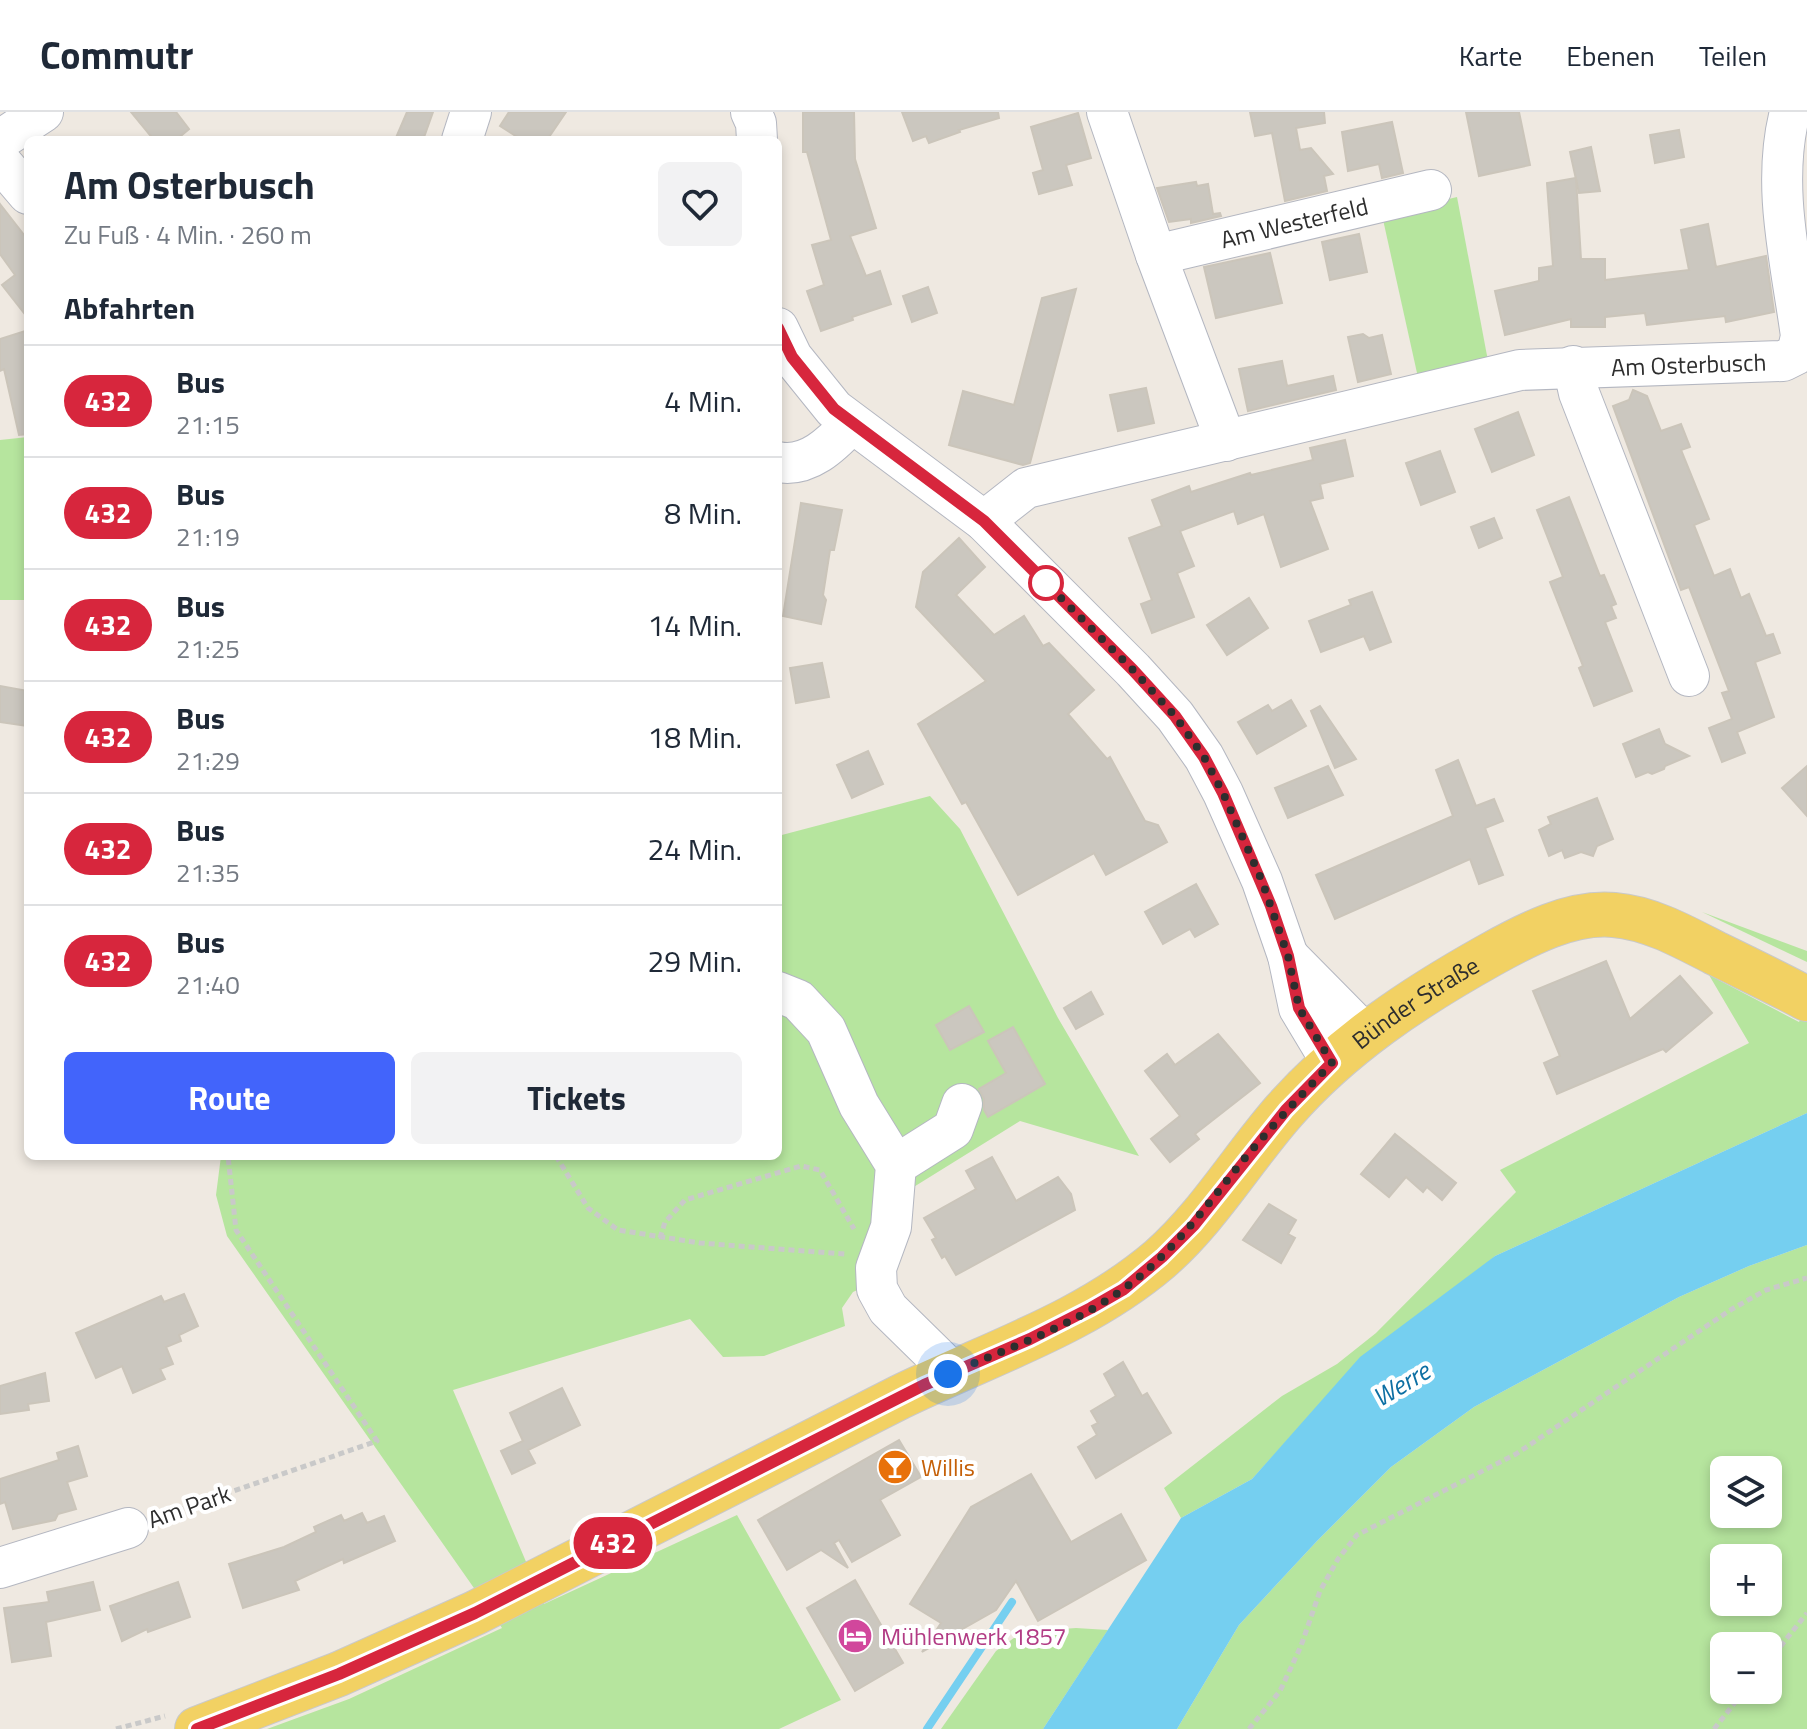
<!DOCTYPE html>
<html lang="de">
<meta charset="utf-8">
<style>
body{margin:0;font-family:"Titillium Web",sans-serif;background:#f2f2f3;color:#1f2937;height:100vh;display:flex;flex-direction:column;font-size:30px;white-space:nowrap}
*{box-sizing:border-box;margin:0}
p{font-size:26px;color:#747a83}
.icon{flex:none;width:44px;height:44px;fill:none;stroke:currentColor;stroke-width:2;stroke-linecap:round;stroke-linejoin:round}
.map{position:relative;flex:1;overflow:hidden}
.side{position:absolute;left:24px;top:24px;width:758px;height:1024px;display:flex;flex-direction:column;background:#fff;border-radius:12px;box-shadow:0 4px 12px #0003}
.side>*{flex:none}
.badge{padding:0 16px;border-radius:26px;font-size:28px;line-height:52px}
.fabs{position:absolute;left:1710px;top:1344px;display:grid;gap:16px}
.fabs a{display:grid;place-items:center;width:72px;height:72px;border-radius:12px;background:#fff;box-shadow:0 4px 12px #0003;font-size:40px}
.you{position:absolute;width:40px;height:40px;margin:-20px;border:6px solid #fff;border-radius:50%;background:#1a73e8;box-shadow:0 0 0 12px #1a73e833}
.map>.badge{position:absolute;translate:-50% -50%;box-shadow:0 0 0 4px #fff}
h2{padding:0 40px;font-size:30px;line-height:72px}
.round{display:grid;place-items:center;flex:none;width:84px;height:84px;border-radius:12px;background:#f2f2f3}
.summary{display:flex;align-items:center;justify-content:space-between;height:136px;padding:0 40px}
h1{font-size:38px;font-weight:700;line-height:60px}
.button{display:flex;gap:16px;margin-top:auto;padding:16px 40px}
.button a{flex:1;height:92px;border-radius:12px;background:#4264fb;color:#fff;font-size:32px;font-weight:700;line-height:92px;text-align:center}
.button a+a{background:#f2f2f3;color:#1f2937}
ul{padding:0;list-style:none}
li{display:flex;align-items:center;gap:24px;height:112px;padding:0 40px;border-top:2px solid #e0e1e3}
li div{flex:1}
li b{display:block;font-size:30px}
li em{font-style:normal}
li .badge{min-width:88px;font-weight:700;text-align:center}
header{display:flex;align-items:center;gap:48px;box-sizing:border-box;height:112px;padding:0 40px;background:#fff;border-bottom:2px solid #e0e1e3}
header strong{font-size:38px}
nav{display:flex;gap:44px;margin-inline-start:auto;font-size:28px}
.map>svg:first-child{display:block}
.green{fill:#b6e59e;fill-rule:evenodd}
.water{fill:#75cff0}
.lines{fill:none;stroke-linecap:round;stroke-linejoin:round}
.stream{stroke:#75cff0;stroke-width:8}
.building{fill:#cbc7bf;stroke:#cbc5ba;stroke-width:2}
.minor-casing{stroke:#b4b7c1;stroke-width:42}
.major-casing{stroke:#c9c9c9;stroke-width:46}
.path{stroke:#c9c9c9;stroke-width:5;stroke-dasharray:6 4;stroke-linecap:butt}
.minor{stroke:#fff;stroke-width:40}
.major{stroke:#f2d163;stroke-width:44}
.line-casing{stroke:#fff;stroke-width:18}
.line{stroke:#d7263d;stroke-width:12}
.walk{stroke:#2e2e2e;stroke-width:8;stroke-dasharray:0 14.4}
.stop-dot{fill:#fff;stroke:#d7263d;stroke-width:4}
.labels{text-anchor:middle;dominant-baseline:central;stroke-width:8;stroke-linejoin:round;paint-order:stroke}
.street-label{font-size:24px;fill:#2e2e2e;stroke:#fff}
.food-label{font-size:24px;fill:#c56008;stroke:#fff;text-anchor:start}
.hotel-label{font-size:24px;fill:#b23c85;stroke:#fff;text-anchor:start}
.water-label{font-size:26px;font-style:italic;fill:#0d6fa3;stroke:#fff}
</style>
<header>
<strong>Commutr</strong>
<nav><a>Karte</a><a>Ebenen</a><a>Teilen</a></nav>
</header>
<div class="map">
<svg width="1807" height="1617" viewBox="0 0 1807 1617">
<rect width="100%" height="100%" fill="#efe9e1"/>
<g class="green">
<path d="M 1457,85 L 1489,254 L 1419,270 L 1382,103 Z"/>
<path d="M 28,325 L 28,488 L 0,488 L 0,328 Z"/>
<path d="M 930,684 L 960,717 L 1058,906 L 1139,1044 L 1020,1009 L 875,1099 L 886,1165 L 853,1180 L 842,1196 L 845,1214 L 764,1244 L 723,1245 L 690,1207 L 453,1278 L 544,1492 L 737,1403 L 841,1588 L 779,1617 L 267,1617 L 349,1587 L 502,1516 L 227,1124 L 216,1083 L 221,1044 L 778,1044 L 778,724 Z"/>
<path d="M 1702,800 L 1807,839 L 1807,850 Z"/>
<path d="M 1709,863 L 1799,910 L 1807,894 L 1807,1001 L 1495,1144 L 1293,1322 L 1252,1367 L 1181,1406 L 1164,1376 L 1282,1284 L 1337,1252 L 1376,1221 L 1516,1080 L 1500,1058 L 1749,931 Z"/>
<path d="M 1807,1133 L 1807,1617 L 1177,1617 L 1239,1513 L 1317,1429 L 1391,1355 L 1474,1295 L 1679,1185 L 1749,1154 ZM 1724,1358 L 1768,1358 L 1768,1402 L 1724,1402 ZM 1724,1446 L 1768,1446 L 1768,1490 L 1724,1490 ZM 1724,1534 L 1768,1534 L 1768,1578 L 1724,1578 Z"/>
<path d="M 1076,1516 L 1108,1518 L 1043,1617 L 941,1617 L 996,1539 L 1022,1520 Z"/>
</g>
<path class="water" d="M 1807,1001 L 1807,1133 L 1749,1154 L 1679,1185 L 1474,1295 L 1391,1355 L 1317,1429 L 1239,1513 L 1177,1617 L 1043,1617 L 1181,1406 L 1252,1367 L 1360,1245 L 1495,1144 Z"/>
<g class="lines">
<path class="stream" d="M 927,1617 L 1012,1490"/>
</g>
<g class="building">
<path d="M 131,0 L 176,0 L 189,17 L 176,28 L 154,28 Z"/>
<path d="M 407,0 L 433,0 L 423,28 L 395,28 Z"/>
<path d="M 509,0 L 566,0 L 547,28 L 522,28 L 500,14 Z"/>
<path d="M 803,0 L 854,0 L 855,47 L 876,116 L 850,124 L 866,164 L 880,159 L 891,192 L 852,205 L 853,208 L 821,219 L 807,179 L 824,173 L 812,133 L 831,128 L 807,40 L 803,40 Z"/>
<path d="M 902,0 L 998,0 L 999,6 L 959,18 L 960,20 L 929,31 L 926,24 L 913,29 Z"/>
<path d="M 1250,0 L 1324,0 L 1325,11 L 1296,16 L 1300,38 L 1311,36 L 1333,62 L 1324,64 L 1327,79 L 1285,89 L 1272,21 L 1255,24 Z"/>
<path d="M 1466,0 L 1519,0 L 1530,53 L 1479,64 Z"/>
<path d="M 1078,1 L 1091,46 L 1066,53 L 1072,73 L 1039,82 L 1033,61 L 1043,58 L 1031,15 Z"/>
<path d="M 1392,10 L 1403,61 L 1382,66 L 1379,52 L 1348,59 L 1342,20 Z"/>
<path d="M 1679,18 L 1684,45 L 1655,51 L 1650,23 Z"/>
<path d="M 1591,35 L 1600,79 L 1579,81 L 1570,40 Z"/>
<path d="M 1576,66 L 1581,147 L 1605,147 L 1605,168 L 1689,158 L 1681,118 L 1708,112 L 1716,155 L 1766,144 L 1774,200 L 1726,210 L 1725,204 L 1647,213 L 1645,201 L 1605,205 L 1605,215 L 1571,215 L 1571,207 L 1505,223 L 1495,179 L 1539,169 L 1539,156 L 1553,154 L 1547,71 Z"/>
<path d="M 1196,70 L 1197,74 L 1208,72 L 1213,102 L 1220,101 L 1221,104 L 1191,111 L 1191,107 L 1169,110 L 1157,76 Z"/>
<path d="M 0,92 L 28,128 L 28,206 L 2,173 L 15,163 L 0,142 Z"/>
<path d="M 1359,122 L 1367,160 L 1330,168 L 1322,130 Z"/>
<path d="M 1270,141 L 1282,191 L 1216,206 L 1204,155 Z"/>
<path d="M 928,175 L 937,201 L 912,210 L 903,184 Z"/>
<path d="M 1076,177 L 1030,351 L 1023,353 L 949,333 L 963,279 L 1014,293 L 1042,186 Z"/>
<path d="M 28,218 L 28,322 L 19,323 L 4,257 L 0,259 L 0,227 Z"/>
<path d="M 1363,222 L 1369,226 L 1382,223 L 1391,262 L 1358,270 L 1348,225 Z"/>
<path d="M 1282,249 L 1287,274 L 1333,264 L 1336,278 L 1248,299 L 1239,257 Z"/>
<path d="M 1146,276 L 1154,311 L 1118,319 L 1110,283 Z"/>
<path d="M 1633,278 L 1647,284 L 1661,319 L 1681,312 L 1690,335 L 1681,338 L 1709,407 L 1694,413 L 1714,464 L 1730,457 L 1741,486 L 1749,482 L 1766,524 L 1773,522 L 1780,541 L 1755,550 L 1774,605 L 1737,620 L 1745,641 L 1722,650 L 1709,616 L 1732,607 L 1722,581 L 1729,579 L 1689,475 L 1681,478 L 1613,294 L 1629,288 Z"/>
<path d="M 1518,300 L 1534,343 L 1492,360 L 1475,317 Z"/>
<path d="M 1345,328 L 1353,364 L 1320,372 L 1323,386 L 1310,389 L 1328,437 L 1281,455 L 1264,402 L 1238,412 L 1234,399 L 1180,419 L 1194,454 L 1177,461 L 1194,505 L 1152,521 L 1141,492 L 1152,488 L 1129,426 L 1162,414 L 1152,388 L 1189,374 L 1191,380 L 1250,361 L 1251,363 L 1313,348 L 1310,336 Z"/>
<path d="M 1440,339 L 1455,380 L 1421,393 L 1406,351 Z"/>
<path d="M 1569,385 L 1600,464 L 1604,463 L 1616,492 L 1611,494 L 1616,506 L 1605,510 L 1632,579 L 1594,594 L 1579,556 L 1583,554 L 1550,470 L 1563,465 L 1537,398 Z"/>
<path d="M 801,391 L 842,398 L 834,438 L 830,438 L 823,483 L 826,488 L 821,512 L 783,504 Z"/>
<path d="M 1494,406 L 1502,426 L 1479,436 L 1471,415 Z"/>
<path d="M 959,426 L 985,455 L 956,483 L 994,523 L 1024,504 L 1043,534 L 1049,531 L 1094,578 L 1068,602 L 1107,647 L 1110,645 L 1145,709 L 1158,713 L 1167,730 L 1106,763 L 1094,741 L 1018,783 L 966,690 L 962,692 L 918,612 L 986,569 L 916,495 L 923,460 Z"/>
<path d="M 1372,480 L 1391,530 L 1370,538 L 1364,524 L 1321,540 L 1309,509 L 1351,493 L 1349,488 Z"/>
<path d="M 1249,486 L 1268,516 L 1227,543 L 1207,513 Z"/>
<path d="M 822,551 L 829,585 L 796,591 L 790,556 Z"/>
<path d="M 0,574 L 28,579 L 28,614 L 0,610 Z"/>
<path d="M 1291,588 L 1306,614 L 1257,642 L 1238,610 L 1268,593 L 1272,599 Z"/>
<path d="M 1320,594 L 1356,647 L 1335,656 L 1311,599 Z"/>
<path d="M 1659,617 L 1665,632 L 1689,644 L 1665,654 L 1664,657 L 1652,662 L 1648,660 L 1636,665 L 1623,632 Z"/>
<path d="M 868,639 L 883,672 L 852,686 L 837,653 Z"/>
<path d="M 1458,648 L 1476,694 L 1494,687 L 1503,709 L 1485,716 L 1503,763 L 1479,772 L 1470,747 L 1335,807 L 1316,763 L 1453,704 L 1436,658 Z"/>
<path d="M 1328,654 L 1343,683 L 1288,706 L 1275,676 Z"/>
<path d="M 1807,654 L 1807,704 L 1782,676 Z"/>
<path d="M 1597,686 L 1613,727 L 1597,734 L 1593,744 L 1581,740 L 1565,746 L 1562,738 L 1549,744 L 1539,718 L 1551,712 L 1548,705 Z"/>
<path d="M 1196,772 L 1218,812 L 1195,825 L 1190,817 L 1163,832 L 1145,800 Z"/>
<path d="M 1606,849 L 1630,907 L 1680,864 L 1712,901 L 1666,940 L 1663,937 L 1557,982 L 1544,951 L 1560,944 L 1533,879 Z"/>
<path d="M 1091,880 L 1103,902 L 1076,917 L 1064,896 Z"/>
<path d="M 969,894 L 984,920 L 950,938 L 936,913 Z"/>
<path d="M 1013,915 L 1045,972 L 988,1005 L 984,998 L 984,987 L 979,977 L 1006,961 L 988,929 Z"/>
<path d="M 1218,922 L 1260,971 L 1195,1022 L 1199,1027 L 1170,1050 L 1151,1027 L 1180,1004 L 1145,959 L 1167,942 L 1175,953 Z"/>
<path d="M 1395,1022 L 1456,1071 L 1442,1088 L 1427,1075 L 1423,1080 L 1406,1065 L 1389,1085 L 1361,1062 Z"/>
<path d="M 992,1045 L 1016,1089 L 1058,1065 L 1071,1082 L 1075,1098 L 956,1163 L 945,1144 L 942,1146 L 932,1128 L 936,1126 L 924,1106 L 976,1077 L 966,1059 Z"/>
<path d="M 1269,1092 L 1296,1108 L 1288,1122 L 1295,1126 L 1281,1151 L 1243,1128 Z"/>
<path d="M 184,1182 L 198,1214 L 179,1223 L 181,1229 L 166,1235 L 173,1252 L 160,1257 L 165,1267 L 133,1281 L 122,1254 L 96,1266 L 76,1221 L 161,1184 L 164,1190 Z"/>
<path d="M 1123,1250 L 1142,1284 L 1147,1281 L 1171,1321 L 1096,1366 L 1078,1335 L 1097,1323 L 1092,1314 L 1098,1311 L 1091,1299 L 1116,1284 L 1104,1262 Z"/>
<path d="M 45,1261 L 49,1289 L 28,1292 L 29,1298 L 0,1302 L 0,1274 Z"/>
<path d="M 562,1276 L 580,1313 L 528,1338 L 535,1351 L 512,1362 L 501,1339 L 523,1329 L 510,1301 Z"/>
<path d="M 899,1328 L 921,1365 L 880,1388 L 900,1423 L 852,1450 L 839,1428 L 834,1431 L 848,1456 L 821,1438 L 787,1458 L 758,1408 Z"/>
<path d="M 78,1334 L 87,1364 L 67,1370 L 76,1397 L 58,1402 L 55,1408 L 13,1417 L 5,1390 L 0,1392 L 0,1367 L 59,1348 L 57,1341 Z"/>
<path d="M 1031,1362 L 1071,1430 L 1121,1402 L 1146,1448 L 1038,1509 L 1016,1469 L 996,1498 L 922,1540 L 941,1511 L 910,1492 L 971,1395 Z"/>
<path d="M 362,1401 L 367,1411 L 384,1404 L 395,1429 L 344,1451 L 343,1447 L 295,1469 L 299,1478 L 243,1496 L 229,1452 L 284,1435 L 316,1420 L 314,1415 L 341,1403 L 344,1409 Z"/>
<path d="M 855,1468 L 903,1551 L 855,1579 L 807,1496 Z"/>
<path d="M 93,1470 L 100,1498 L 46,1510 L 51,1544 L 12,1550 L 4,1496 L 49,1490 L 47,1480 Z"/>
<path d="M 178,1470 L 190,1505 L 148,1520 L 147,1517 L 122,1529 L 110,1494 Z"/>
</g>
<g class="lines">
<defs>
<g id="minor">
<path d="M 751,0 L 756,11 L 757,28"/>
<path d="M 1107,0 L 1156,143 L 1226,329"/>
<path d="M 0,28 L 43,0"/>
<path d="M 462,28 L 471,0"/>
<path d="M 0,49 L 28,82"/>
<path id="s1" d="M 1156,143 L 1431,78"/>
<path d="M 778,216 L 792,245 L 834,297 L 984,409 L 1133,558 L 1175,604 L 1204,645 L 1223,681 L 1262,769 L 1288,844 L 1299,896 L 1332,951"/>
<path d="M 1573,254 L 1579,281 L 1689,564"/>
<path d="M 778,350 C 808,356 832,332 851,312"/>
<path id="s2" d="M 984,409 L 1026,376 L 1520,258 L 1783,249 L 1797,242 L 1801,224 C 1791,150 1771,73 1790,0"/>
<path d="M 1288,844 L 1365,922"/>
<path d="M 778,880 L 798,888 L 826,918 L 859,993 L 896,1053 L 891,1115 L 876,1156 L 877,1177 L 888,1197 L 940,1248 L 948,1262"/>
<path d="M 896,1053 L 953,1017 L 962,992"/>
<path d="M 0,1456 L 128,1416"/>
</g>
<g id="major">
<path id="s3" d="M 197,1617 L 339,1562 L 475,1501 L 900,1285 C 988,1242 1084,1212 1160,1147 C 1208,1105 1242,1047 1284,999 C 1342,933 1413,886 1490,843 C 1526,823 1571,799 1614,803 C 1650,806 1684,825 1715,841 C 1746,856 1777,871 1807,887"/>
</g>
</defs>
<use href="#minor" class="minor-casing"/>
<use href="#major" class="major-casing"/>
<g class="path">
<path d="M 556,1044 L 588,1096 L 618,1118 L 700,1131 L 845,1142"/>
<path d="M 660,1126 L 665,1110 L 685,1088 L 801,1054 L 820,1058 L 854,1117"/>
<path d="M 159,1405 L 377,1329 L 236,1118 L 228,1044"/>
<path d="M 1768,1550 L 1807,1501"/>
<path d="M 116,1617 L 165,1604"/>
<path d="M 1249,1617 L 1280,1579 L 1301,1534 L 1320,1479 L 1338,1447 L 1357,1423 L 1516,1342 L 1732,1197 L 1766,1178 L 1807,1166"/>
<path d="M 1714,1617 L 1745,1578"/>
</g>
<use href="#minor" class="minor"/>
<use href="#major" class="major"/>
</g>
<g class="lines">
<defs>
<path id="line" d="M 197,1617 L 339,1562 L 475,1501 L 924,1273 L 1030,1227 L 1091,1196 L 1124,1177 L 1162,1145 L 1194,1113 L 1286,998 L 1332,951 L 1299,896 L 1288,844 L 1271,794 L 1223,681 L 1204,645 L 1175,604 L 1133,558 L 984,409 L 834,297 L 792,245 L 778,216"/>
</defs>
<use href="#line" class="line-casing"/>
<use href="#line" class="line"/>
<path class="walk" d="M 948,1262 C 1007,1237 1072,1214 1125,1176 C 1174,1140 1207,1093 1245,1046 C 1273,1013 1302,982 1332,951 L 1299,896 L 1288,844 L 1262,769 L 1223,681 L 1204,645 L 1175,604 L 1133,558 L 1046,471"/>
</g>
<defs>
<symbol id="bar-disc" viewBox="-11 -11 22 22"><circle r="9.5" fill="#e8710a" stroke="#fff"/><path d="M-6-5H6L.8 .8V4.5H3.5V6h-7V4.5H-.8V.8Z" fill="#fff"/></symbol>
<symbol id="hotel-disc" viewBox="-11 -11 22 22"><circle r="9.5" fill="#d1479c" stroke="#fff"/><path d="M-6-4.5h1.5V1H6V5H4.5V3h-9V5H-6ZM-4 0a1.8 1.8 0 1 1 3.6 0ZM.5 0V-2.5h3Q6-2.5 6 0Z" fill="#fff"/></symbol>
</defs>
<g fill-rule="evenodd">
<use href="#bar-disc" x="875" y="1335" width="40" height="40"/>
<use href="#hotel-disc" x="835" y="1504" width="40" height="40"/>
</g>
<circle class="stop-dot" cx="1046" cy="471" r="16"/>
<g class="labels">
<g class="street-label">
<text stroke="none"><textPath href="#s1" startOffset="142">Am Westerfeld</textPath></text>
<text stroke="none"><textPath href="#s2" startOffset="730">Am Osterbusch</textPath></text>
<text stroke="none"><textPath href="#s3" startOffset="1438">Bünder Straße</textPath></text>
<text transform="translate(189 1394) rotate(-19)">Am Park</text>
</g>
<g class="food-label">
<text x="921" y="1355">Willis</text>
</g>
<g class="hotel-label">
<text x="881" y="1524">Mühlenwerk 1857</text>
</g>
<g class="water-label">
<text transform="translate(1401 1272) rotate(-31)">Werre</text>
</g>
</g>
</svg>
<div class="fabs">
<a><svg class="icon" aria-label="layers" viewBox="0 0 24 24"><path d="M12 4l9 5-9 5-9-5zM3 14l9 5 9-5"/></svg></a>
<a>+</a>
<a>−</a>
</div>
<div class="you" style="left:948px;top:1262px"></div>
<b class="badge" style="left:613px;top:1431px;background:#d7263d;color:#fff">432</b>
<section class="side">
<div class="summary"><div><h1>Am Osterbusch</h1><p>Zu Fuß · 4 Min. · 260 m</p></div><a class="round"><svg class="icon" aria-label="heart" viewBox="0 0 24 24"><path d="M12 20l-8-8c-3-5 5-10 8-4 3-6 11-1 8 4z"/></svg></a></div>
<h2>Abfahrten</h2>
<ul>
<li><span class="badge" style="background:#d7263d;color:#fff">432</span><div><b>Bus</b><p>21:15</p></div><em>4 Min.</em></li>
<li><span class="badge" style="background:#d7263d;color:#fff">432</span><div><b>Bus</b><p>21:19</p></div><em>8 Min.</em></li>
<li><span class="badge" style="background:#d7263d;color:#fff">432</span><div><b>Bus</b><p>21:25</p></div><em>14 Min.</em></li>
<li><span class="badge" style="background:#d7263d;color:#fff">432</span><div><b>Bus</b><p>21:29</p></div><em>18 Min.</em></li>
<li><span class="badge" style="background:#d7263d;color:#fff">432</span><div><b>Bus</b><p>21:35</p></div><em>24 Min.</em></li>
<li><span class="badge" style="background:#d7263d;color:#fff">432</span><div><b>Bus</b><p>21:40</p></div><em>29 Min.</em></li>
</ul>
<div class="button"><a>Route</a><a>Tickets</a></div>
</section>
</div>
